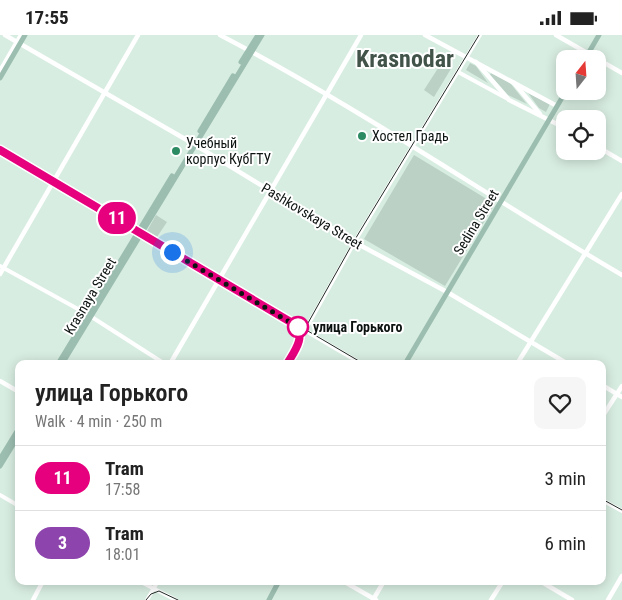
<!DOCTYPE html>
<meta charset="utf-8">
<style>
body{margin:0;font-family:"Roboto Condensed",sans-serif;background:#f6f6f6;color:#222;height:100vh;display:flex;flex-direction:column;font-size:19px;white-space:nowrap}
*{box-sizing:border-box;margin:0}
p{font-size:16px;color:#767676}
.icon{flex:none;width:28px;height:28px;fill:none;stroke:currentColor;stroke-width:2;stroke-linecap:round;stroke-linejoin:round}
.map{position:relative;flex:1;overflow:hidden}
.side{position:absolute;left:15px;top:325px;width:591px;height:225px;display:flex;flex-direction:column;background:#fff;border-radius:10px;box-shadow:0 2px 12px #0003}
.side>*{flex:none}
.badge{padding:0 10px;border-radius:16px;font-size:18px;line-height:32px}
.needle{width:32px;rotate:17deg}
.controls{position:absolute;left:556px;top:15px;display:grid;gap:10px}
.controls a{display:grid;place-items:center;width:50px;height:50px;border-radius:10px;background:#fff;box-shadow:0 2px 12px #0003;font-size:25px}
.you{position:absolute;width:25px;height:25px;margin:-12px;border:4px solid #fff;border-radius:50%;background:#1a73e8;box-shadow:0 0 0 8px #1a73e833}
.map>.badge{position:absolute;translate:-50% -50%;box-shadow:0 0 0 2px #fff}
.round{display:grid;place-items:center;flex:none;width:52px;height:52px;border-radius:10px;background:#f6f6f6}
.summary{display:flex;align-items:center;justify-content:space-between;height:85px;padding:0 20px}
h1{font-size:24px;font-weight:600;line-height:38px}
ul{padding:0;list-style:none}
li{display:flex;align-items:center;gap:15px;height:65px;padding:0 20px;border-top:1px solid #e0e0e0}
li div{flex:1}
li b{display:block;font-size:19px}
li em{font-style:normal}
li .badge{min-width:55px;font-weight:700;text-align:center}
.status{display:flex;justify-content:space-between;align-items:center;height:35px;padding:0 25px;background:#fff;direction:ltr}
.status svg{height:14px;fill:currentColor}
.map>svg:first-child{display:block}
.green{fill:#bbd1c5}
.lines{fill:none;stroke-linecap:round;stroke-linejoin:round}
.minor{stroke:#fff;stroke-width:4}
.tertiary{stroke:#fff;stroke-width:4.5}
.secondary{stroke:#9cbeb1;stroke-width:5}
.tram{stroke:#232b27;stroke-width:1}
.line-casing{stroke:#fff;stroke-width:11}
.line{stroke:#e6007e;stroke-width:8}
.walk{stroke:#0c1310;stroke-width:5;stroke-dasharray:0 9}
.poi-dot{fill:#2c8b63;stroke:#fff;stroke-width:2}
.stop-dot{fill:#fff;stroke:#e6007e;stroke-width:2.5}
.labels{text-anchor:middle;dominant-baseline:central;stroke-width:4;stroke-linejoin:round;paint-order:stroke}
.poi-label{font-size:14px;fill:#0c1310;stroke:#fff;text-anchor:start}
.street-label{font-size:14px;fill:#0c1310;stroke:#fff}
.stop-label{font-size:14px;font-weight:bold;fill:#0c1310;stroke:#fff;text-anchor:start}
.town-label{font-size:24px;font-weight:bold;fill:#42534a;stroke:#fff}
</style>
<div class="status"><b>17:55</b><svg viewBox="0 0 49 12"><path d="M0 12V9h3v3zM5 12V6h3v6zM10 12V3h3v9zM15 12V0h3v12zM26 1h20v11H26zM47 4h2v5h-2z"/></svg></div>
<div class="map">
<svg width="622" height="565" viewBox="0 0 622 565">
<rect width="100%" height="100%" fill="#d8ede1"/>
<g class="green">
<path d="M 442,27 L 452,32 L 434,62 L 424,55 Z"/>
<path d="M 470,28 L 476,31 L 488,48 L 466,35 Z"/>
<path d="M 491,38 L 510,48 L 527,69 L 508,60 L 490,40 Z"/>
<path d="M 528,58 L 550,69 L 546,77 L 539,73 Z"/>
<path d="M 414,120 L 495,169 L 445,251 L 364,204 Z"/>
<path d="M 156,180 L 167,187 L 157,202 L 147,196 Z"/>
</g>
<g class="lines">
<g class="minor">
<path d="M 458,37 L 506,63"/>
<path d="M 0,116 L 137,197"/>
<path d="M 141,199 L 362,329"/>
<path d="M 0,231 L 87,279 L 165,329"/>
<path d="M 286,329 L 358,201 L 480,0"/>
<path d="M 0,460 L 19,471"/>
<path d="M 602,465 L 622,476"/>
<path d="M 139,546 L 176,565"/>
<path d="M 147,565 L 158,546"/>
</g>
<g class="tertiary">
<path d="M 5,0 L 192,108 L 356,208 L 447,257 L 568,329"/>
<path d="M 220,0 C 358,72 487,161 622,240"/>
<path d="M 425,0 L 557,71"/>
<path d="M 556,0 L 622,38"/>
<path d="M 476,27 L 509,65 L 565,93"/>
<path d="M 0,36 L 21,0"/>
<path d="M 514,48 L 540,79"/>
<path d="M 598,112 L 622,126"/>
<path d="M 0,239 L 138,0"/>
<path d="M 170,329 L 361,0"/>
<path d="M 517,329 L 622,159"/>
<path d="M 0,346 L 19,357"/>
<path d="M 602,350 L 622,362"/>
<path d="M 602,382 L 622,351"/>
<path d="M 343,546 L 376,565"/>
<path d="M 540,546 L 572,565"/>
<path d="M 33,565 L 43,546"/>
<path d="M 373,565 L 384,546"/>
<path d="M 491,565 L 503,546"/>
<path d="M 608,565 L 622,541"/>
</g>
<g class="secondary">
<path d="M 585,24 L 599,0"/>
<path d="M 241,27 L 258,0"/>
<path d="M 0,43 L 25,0"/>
<path d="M 200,96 L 233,41"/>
<path d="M 58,329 L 172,141"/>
<path d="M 62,329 L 262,0"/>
<path d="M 405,329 L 566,56"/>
<path d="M 0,424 L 19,393"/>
<path d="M 0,431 L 19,400"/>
<path d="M 269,565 L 279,546"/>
</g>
<g class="tram">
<path d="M 0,115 L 364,329"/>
<path d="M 285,329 L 354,206 L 479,0"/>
<path d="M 602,464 L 622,475"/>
<path d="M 146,565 L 151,559 L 159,556 L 178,565"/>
</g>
</g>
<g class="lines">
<defs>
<path id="line" d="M 0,115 L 294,289 C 307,301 294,317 287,329"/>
</defs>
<use href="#line" class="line-casing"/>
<use href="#line" class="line"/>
<path class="walk" d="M 172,217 L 298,292"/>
</g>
<g class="poi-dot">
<circle cx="362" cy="101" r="5"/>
<circle cx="176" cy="116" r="5"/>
</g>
<circle class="stop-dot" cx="298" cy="292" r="10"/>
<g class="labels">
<g class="poi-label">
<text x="372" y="101">Хостел Градь</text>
<text x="186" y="108">Учебный<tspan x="186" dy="16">корпус КубГТУ</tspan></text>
</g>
<g class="street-label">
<text transform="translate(312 181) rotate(31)">Pashkovskaya Street</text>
<text transform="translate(476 187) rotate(-59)">Sedina Street</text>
<text transform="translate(90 261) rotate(-59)">Krasnaya Street</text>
</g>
<g class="stop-label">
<text x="313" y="292">улица Горького</text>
</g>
<g class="town-label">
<text x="405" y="24">Krasnodar</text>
</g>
</g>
</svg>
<div class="controls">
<a><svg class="needle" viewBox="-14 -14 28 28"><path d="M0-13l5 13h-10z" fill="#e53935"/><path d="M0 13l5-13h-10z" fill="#767676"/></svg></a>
<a><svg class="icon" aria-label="locate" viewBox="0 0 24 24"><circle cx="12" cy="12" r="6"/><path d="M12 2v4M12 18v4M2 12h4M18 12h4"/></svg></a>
</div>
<div class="you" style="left:172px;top:217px"></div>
<b class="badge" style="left:117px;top:183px;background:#e6007e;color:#fff">11</b>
<section class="side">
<div class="summary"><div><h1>улица Горького</h1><p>Walk · 4 min · 250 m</p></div><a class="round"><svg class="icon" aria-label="heart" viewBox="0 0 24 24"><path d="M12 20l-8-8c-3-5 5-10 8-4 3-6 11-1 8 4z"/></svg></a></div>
<ul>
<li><span class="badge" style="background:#e6007e;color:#fff">11</span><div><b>Tram</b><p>17:58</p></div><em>3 min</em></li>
<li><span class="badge" style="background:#8e44ad;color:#fff">3</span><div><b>Tram</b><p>18:01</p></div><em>6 min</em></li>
</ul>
</section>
</div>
